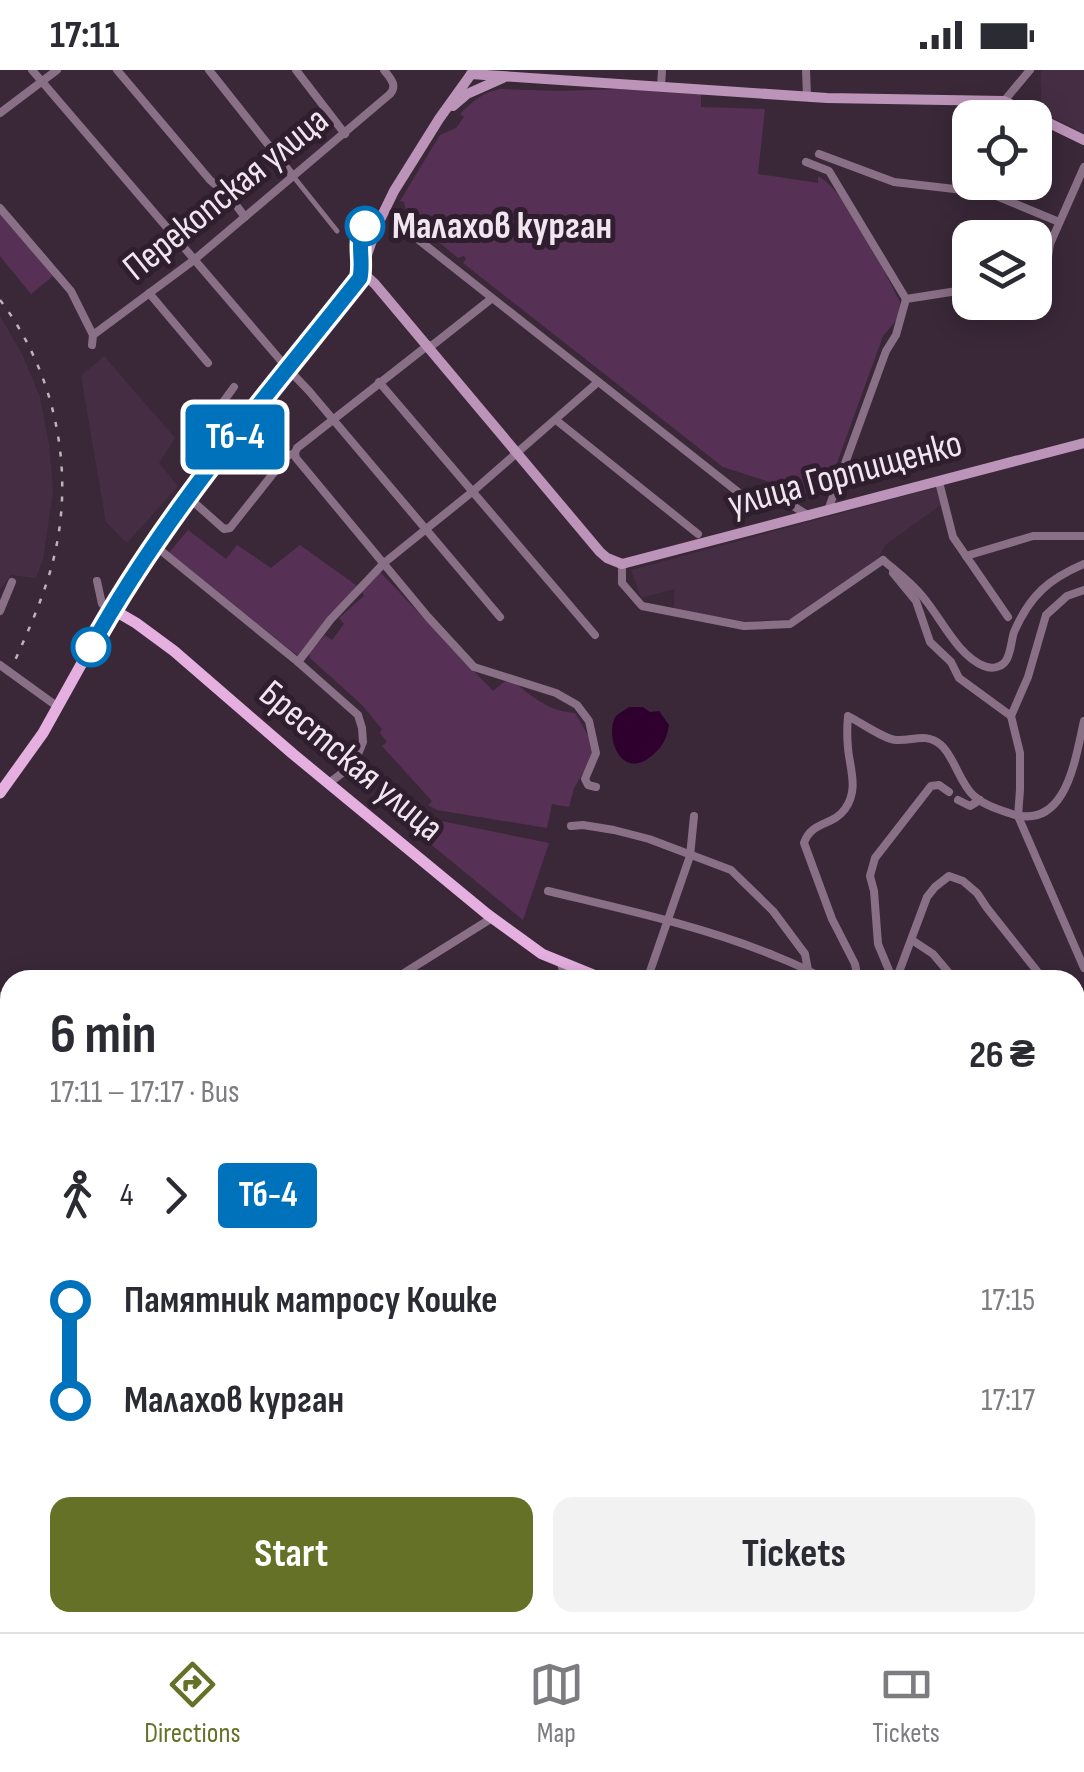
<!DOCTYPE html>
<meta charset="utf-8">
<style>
body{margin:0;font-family:"Sofia Sans Condensed",sans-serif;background:#f2f2f3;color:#2b2b33;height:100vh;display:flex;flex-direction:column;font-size:38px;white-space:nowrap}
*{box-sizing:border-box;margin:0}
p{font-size:32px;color:#7c7c81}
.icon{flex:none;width:55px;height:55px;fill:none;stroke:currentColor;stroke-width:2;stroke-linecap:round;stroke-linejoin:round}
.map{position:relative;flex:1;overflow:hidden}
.drawer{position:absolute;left:0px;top:900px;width:1085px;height:662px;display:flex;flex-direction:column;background:#fff;border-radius:30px 30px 0 0;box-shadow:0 5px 25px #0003}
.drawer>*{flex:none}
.badge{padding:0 20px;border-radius:8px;font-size:35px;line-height:65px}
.buttons{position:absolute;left:952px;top:30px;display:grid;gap:20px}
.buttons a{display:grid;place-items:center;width:100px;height:100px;border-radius:20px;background:#fff;box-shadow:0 5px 25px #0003;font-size:50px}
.map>.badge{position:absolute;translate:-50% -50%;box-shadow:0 0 0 5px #fff}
.legs{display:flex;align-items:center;gap:15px;height:110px;padding:0 50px;font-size:32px}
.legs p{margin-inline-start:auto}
.overview{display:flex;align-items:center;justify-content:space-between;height:170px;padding:0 50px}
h1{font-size:55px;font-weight:700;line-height:75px}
.primary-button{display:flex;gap:20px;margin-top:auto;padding:20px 50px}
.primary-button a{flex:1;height:115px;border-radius:20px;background:#657126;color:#fff;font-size:40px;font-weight:700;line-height:115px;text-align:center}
.primary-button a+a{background:#f2f2f3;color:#2b2b33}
ul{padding:0 50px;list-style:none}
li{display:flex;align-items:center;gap:35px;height:100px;font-size:38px}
li i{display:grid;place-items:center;width:15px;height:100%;margin:0 12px;background:currentColor}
li i::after{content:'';width:25px;height:25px;margin:-12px;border:8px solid;border-radius:50%;background:#fff}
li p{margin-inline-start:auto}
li:first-child i{background:linear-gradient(#0000 50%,currentColor 0)}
li:last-child i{background:linear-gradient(currentColor 50%,#0000 0)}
.status{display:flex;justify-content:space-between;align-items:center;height:70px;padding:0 50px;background:#fff;direction:ltr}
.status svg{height:28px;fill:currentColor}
.dock{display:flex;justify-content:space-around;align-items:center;height:140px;border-top:2px solid #e1e1e2;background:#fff;font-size:28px;color:#7c7c81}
.dock a{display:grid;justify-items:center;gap:5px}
.dock .selected{color:#657126}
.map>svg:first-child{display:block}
.built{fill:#452e43}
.green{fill:#573155}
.water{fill:#2f002e}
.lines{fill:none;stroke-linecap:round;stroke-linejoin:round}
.pedestrian{stroke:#8a7087;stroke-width:5}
.minor{stroke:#8a7087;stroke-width:8}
.secondary{stroke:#bd94b9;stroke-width:10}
.primary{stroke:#e5b0e0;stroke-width:11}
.rail{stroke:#bfb1bd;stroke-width:2.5;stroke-dasharray:5 10;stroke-linecap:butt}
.line-1-casing{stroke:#fff;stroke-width:22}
.line-1{stroke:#0072bc;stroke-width:15}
.stop-1-dot{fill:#fff;stroke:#0072bc;stroke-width:5}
.labels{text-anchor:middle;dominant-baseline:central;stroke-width:10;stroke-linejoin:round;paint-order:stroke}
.street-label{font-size:38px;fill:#f1e5ef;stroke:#2f1e2e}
.stop-label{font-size:38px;font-weight:bold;fill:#f1e5ef;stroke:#2f1e2e;text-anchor:start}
</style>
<div class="status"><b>17:11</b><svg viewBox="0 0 49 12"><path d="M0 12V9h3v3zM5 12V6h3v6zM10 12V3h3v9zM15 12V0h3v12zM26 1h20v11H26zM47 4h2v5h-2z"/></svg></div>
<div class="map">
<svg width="1084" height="1562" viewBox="0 0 1084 1562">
<rect width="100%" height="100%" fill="#3a2838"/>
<g class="built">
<path d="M 1041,0 L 1084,0 L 1084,63 L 1041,42 Z"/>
<path d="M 0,246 L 22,284 L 40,327 L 49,375 L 53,421 L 43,489 L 36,508 L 11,505 L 0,519 Z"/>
<path d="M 104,286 L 175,368 L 159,393 L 178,416 L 127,473 L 106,452 L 81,306 Z"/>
<path d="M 938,417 L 942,434 L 885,475 L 878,490 L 791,549 L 743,551 L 674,540 L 674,519 L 641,528 L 631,500 Z"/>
</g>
<g class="green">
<path d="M 501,19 L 558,21 L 620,19 L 701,24 L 701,37 L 765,39 L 758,104 L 818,113 L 818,106 C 847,122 883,200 900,232 L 898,248 L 883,266 L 826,423 L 810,425 L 723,397 L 463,193 L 466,189 L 464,186 L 458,188 L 413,151 L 409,143 L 406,142 L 404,132 L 400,131 L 440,65 L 456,58 L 464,47 L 460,44 C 473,31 483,22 501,19 Z"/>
<path d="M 0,142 L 53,206 L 31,224 L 0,186 Z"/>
<path d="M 188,460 L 226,489 L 237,475 L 271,498 L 300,475 L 357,516 L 298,586 L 169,483 Z"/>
<path d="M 380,502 L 493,621 L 509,608 C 529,624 548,642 575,643 L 589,667 L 594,685 L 574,718 L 569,737 L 552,734 L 547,758 L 437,740 L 428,735 L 432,731 L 382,676 L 387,672 L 380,663 L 382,659 L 361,634 L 310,588 L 309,583 L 325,565 L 332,570 L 344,554 L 339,548 L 364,526 L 362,521 Z"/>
<path d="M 403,730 L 436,750 L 549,773 L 523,850 L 394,744 Z"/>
</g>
<path class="water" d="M 629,637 L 643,637 L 650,642 L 659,641 L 669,655 C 667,668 664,674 655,683 C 620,716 604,663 616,646 C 619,643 625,640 629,637 Z"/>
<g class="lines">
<path class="pedestrian" d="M 293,106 L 337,161"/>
<g class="minor">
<path d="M 32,0 L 288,299 L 309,321 L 500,547"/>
<path d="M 117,0 L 210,110 L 230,127 L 245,147"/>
<path d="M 209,0 L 293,106"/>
<path d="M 296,0 L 345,64"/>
<path d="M 806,0 L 807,27"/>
<path d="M 661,17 L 662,0"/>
<path d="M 1004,31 L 1030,0"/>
<path d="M 0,43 L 57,0"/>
<path d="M 819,84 L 894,112 L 989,123 L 1059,152"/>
<path d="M 806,92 L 829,101 L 906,229"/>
<path d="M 0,138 L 71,221 L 93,265"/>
<path d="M 415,167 L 743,426 L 790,434 L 809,446"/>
<path d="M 1035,211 L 1041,210 L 1047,194 L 1050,174 L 1084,97"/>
<path d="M 149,223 L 208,293"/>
<path d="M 906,229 L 970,219"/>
<path d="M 92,275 L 93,265 L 194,190 L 390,24 C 398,15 390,8 384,0"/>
<path d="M 379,312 L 595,565"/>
<path d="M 556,350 L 698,464"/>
<path d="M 202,362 L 225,380"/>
<path d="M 295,383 L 296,388 L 428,547 L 474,597 L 556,623 L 577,635 L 589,651 L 596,683 L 585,709 L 588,715 L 596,717"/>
<path d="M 185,384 L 234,317"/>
<path d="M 939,412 L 953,467 L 1008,547"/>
<path d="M 188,427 L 224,459 L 230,458 L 287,386 L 295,383 L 297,378 L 427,276 L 434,274 L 491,229"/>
<path d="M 828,440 L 886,281 L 896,265 L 906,229"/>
<path d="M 154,475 L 298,592 L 358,645 L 362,658 L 363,672 L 354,694 L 329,713"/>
<path d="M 966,486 L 1033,466 L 1084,466"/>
<path d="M 883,490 C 897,502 911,512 923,527 C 941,548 957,585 984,596 C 991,599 1000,598 1005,592 C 1011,585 1011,571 1014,562 C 1030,525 1049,509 1084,494"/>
<path d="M 622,494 L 622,513 L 642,536 L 744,556 L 790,554 L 883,490"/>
<path d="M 893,503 L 916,531 L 930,572 L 951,592 L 959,608 L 1011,646"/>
<path d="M 97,511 L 102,534 L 112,539"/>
<path d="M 0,541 L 12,512"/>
<path d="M 298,592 L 331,549 L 384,493 L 472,422 L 598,312"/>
<path d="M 0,595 L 58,637"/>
<path d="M 958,730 L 970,736 L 980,730"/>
<path d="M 1018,746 L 1020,720 L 1020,683 L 1011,646 L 1028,607 L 1046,545 L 1067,526 L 1084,520"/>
<path d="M 1018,746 L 1084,898"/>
<path d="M 571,756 L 583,755 L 614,760 L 649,769 L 731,800 L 773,841 L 805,884 L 808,900"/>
<path d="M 548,821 C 622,839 697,855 768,883 C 787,891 807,898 825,910"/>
<path d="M 912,870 L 933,884 L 955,910"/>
<path d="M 561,893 L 565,910"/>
<path d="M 574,909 L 574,910"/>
<path d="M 393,910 L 492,848"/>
<path d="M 647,910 L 690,786 L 694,746"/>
<path d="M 858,910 L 855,894 L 832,849 L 804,773 C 811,751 833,756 845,739 C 859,719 850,700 848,678 C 847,667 847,657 848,646 C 860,652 885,670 897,670 C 913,671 926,662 941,675 C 954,686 960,714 974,726 C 984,735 997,739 1009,743 C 1066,763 1075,690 1084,651"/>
<path d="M 893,910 L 878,874 L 874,821 L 870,806 L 875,788 L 931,716 L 939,715 L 949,722"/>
<path d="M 896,910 L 927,827 L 935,817 L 949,806 L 963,811 L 977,823 L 987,838 L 1044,910"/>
<path d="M 0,926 L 10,938"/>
<path d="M 1075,949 L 1084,960"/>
<path d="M 1075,1008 L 1084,1012"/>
<path d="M 1075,1176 L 1084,1180"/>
<path d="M 1075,1255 L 1084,1259"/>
<path d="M 1075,1315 L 1084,1318"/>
<path d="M 1075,1371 L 1084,1367"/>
<path d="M 1075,1502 L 1084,1504"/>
<path d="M 181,1562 L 199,1552"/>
<path d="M 380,1562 L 399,1552"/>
</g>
<g class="secondary">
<path d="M 471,4 L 827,28 L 1004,31 L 1084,70"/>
<path d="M 453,36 L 467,24 L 503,8"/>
<path d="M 362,202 L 375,214 L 600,482 L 607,488 L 622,494 L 1084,373"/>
<path d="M 112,539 L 188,427 L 359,208 L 377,156 L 394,121 L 439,49 L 474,0"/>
<path d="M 1075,1515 L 1084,1515"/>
<path d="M 495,1562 L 516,1552"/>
</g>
<g class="primary">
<path d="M 0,723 L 43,663 L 112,539 L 136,553 L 174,581 L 293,684 L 487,844 L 542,884 L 606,910"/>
<path d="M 1075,1085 L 1084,1089"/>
</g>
<path class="rail" d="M 0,230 C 52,298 73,389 57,473 C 49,516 30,557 12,597"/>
</g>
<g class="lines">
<defs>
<path id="line-1" d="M 91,577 C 164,444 266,327 360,208 C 364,190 356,173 365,156"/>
</defs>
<use href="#line-1" class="line-1-casing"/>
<use href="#line-1" class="line-1"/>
</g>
<g class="stop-1-dot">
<circle cx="365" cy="156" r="18"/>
<circle cx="91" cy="577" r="18"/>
</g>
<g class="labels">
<g class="street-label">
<text transform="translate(226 124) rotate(-39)">Перекопская улица</text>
<text transform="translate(845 404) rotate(-15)">улица Горпищенко</text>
<text transform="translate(351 691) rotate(40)">Брестская улица</text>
</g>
<g class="stop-label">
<text x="392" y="156">Малахов курган</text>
</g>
</g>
</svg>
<div class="buttons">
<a><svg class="icon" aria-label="locate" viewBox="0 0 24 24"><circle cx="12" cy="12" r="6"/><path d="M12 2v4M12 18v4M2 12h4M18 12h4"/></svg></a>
<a><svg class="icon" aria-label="layers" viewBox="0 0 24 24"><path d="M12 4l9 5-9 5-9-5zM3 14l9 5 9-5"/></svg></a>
</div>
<b class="badge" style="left:235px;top:367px;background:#0072bc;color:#fff">Тб-4</b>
<section class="drawer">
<div class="overview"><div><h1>6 min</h1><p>17:11 – 17:17 · Bus</p></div><b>26 ₴</b></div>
<div class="legs"><svg class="icon" aria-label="walk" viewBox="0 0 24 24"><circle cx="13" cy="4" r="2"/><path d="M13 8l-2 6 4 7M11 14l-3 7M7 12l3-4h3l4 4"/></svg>4<svg class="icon" aria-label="forward" viewBox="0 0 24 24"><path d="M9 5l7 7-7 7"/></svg><b class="badge" style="background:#0072bc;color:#fff">Тб-4</b></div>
<ul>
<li><i style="color:#0072bc"></i><b>Памятник матросу Кошке</b><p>17:15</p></li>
<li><i style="color:#0072bc"></i><b>Малахов курган</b><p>17:17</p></li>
</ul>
<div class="primary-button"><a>Start</a><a>Tickets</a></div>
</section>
</div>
<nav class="dock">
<a class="selected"><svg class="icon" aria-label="directions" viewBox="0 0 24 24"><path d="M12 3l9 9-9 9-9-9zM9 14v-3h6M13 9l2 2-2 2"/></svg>Directions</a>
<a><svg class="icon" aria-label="map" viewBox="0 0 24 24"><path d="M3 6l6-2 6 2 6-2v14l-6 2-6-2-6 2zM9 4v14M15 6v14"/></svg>Map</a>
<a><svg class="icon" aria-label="tickets" viewBox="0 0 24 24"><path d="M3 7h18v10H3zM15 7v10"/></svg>Tickets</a>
</nav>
